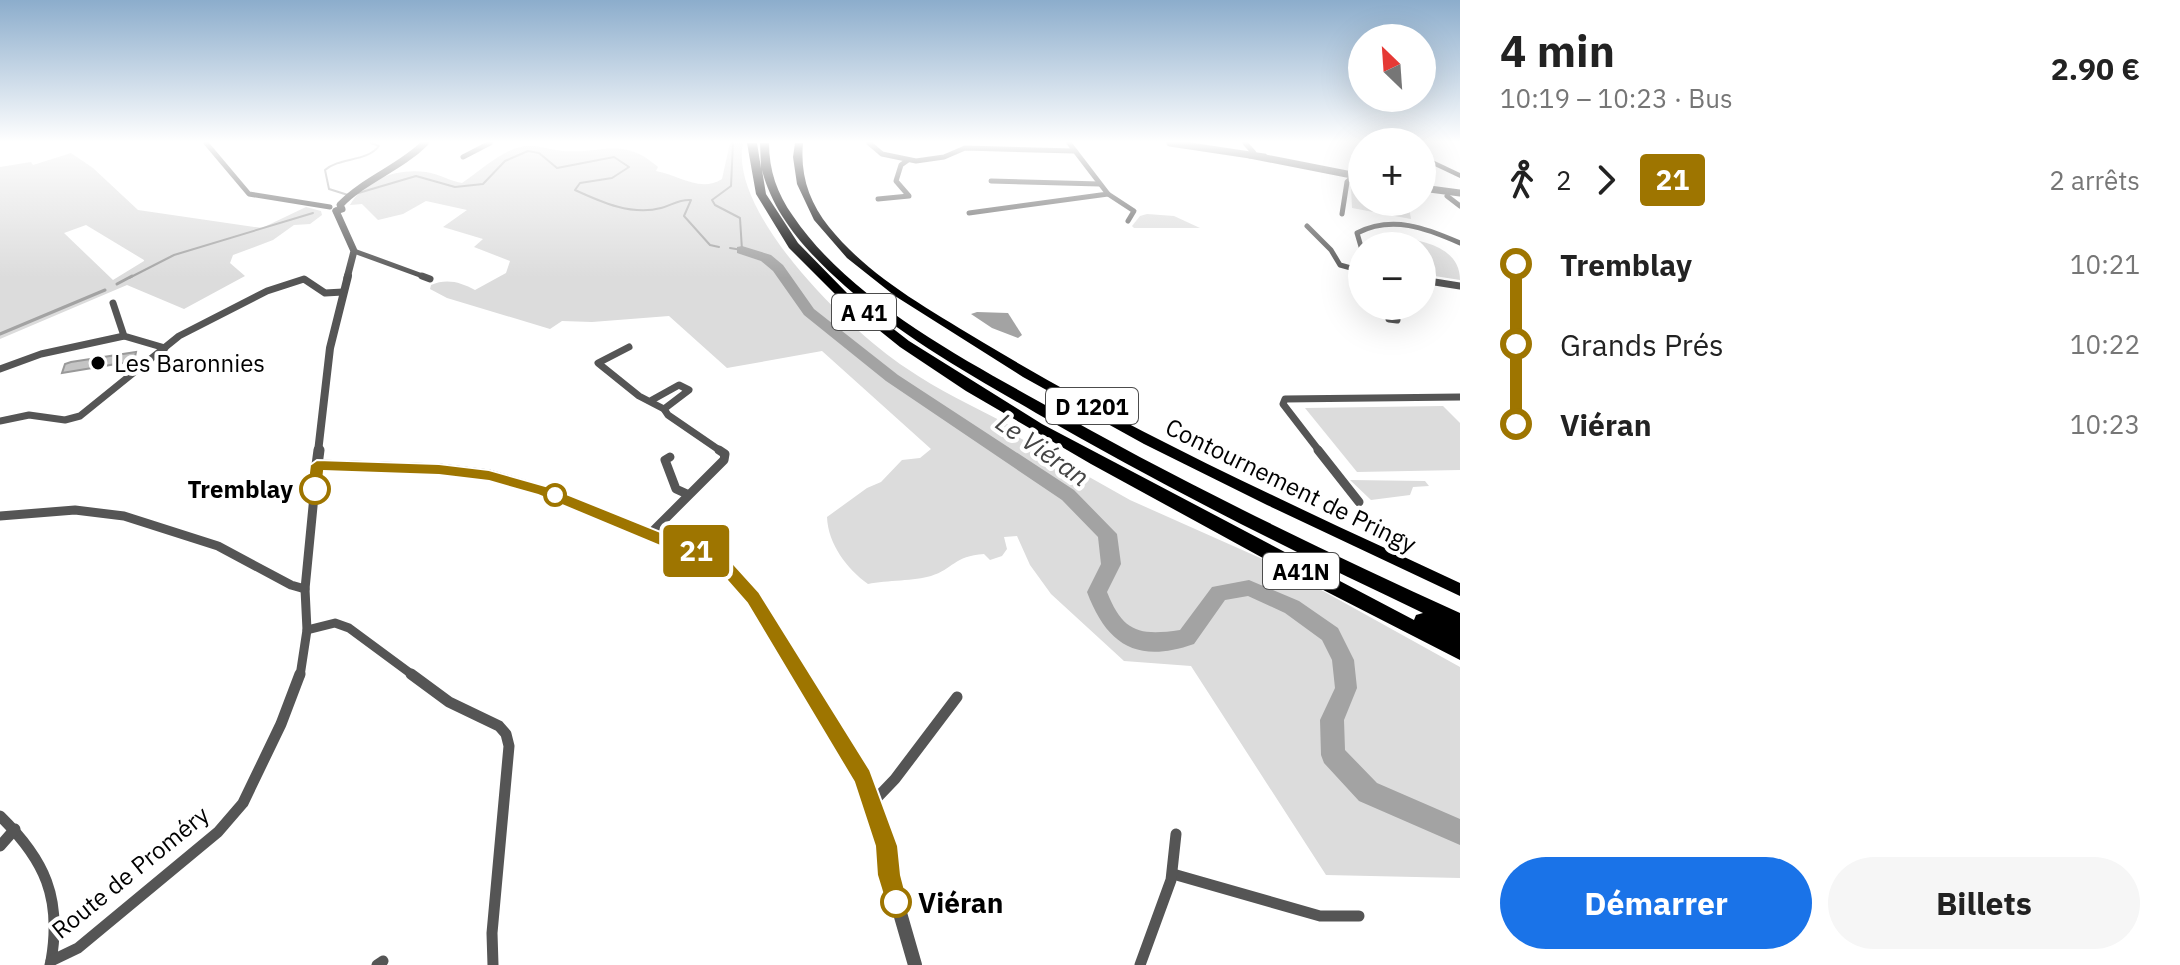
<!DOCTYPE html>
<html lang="fr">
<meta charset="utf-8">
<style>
body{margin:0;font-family:"IBM Plex Sans",sans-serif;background:#f6f6f6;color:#222;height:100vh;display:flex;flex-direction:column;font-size:30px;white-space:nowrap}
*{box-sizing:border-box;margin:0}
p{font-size:26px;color:#767676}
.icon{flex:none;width:44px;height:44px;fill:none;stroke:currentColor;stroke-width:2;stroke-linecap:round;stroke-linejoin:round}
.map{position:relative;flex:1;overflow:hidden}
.details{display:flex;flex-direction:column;background:#fff;width:720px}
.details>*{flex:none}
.badge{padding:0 16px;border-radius:6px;font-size:28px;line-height:52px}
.needle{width:52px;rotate:335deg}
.tools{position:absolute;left:1348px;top:24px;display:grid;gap:16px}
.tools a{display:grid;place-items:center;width:88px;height:88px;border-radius:50%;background:#fff;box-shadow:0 8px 32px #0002;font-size:40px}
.map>.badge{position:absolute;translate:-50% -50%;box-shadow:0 0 0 4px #fff}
.legs{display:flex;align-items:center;gap:12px;height:88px;padding:0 40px;font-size:26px}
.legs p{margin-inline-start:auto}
.overview{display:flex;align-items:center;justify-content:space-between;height:136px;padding:0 40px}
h1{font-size:44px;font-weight:800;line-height:60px}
.primary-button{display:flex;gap:16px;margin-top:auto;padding:16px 40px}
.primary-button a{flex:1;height:92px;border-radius:48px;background:#1a73e8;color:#fff;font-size:32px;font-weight:800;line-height:92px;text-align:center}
.primary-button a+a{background:#f6f6f6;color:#222}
ul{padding:0 40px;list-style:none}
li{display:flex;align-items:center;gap:28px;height:80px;font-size:30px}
li i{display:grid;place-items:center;width:12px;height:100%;margin:0 10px;background:currentColor}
li i::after{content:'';width:20px;height:20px;margin:-10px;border:6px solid;border-radius:50%;background:#fff}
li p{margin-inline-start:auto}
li:first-child i{background:linear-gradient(#0000 50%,currentColor 0)}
li:last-child i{background:linear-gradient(currentColor 50%,#0000 0)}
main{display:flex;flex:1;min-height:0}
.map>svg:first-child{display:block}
.green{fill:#dcdcdc;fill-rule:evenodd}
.water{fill:#a3a3a3}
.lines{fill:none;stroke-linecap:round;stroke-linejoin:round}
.stream-far1{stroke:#a3a3a3;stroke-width:2}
.stream{stroke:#a3a3a3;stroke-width:3}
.river{fill:#a3a3a3;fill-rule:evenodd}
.building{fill:#c4c4c4;stroke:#999;stroke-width:2}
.minor-far3{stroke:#555;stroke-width:5}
.minor-far2{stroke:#555;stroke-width:7}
.minor-far1{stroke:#555;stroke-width:9}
.minor{stroke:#555;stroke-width:11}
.tertiary-far3{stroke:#555;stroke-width:7}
.tertiary-far2{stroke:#555;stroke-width:8}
.tertiary-far1{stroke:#555;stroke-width:11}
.tertiary{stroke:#555;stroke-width:14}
.secondary{fill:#222;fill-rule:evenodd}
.trunk{fill:#000;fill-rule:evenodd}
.motorway{fill:#000;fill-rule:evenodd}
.line-1{fill:#9e7500;stroke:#fff;stroke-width:2}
.poi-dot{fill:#000;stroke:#fff;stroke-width:3}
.stop-1-dot{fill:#fff;stroke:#9e7500;stroke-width:4}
.labels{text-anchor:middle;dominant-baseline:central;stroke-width:8;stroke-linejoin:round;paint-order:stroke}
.shield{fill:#fff;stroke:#4c4c4c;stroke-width:2}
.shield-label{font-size:22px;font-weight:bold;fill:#000}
.poi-label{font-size:24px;fill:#000;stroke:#fff;text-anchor:start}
.street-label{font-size:24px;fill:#000;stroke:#fff}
.stop-label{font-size:24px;font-weight:bold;fill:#000;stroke:#fff;text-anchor:end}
.water-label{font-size:26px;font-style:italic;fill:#444;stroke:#fff}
.near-stop-label{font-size:28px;font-weight:bold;fill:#000;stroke:#fff;text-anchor:start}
</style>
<main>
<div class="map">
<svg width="1460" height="965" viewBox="0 0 1460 965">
<rect width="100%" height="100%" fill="#fff"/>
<g class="green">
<path d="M 730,143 L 743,143 C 728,214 851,332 906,368 C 938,390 974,407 1009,425 L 1020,438 L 1130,500 L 1278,566 L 1460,667 L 1460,878 L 1326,875 L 1191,666 L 1124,661 L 1051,594 L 1030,565 L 1017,536 L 1004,537 L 1007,549 L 1002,556 L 990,560 L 984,554 C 954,556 953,569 931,576 C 915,581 887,580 868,584 C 847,569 828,544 827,517 L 867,488 L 881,482 L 902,460 L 920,458 L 931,449 L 822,351 L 727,368 L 669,316 L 592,322 L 562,321 L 550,329 L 447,298 L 430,289 L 431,285 C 446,278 461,282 475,290 L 506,273 L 510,261 L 474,247 L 483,239 L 443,227 L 467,210 L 426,201 L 403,214 L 378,220 L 362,204 L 350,205 C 364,179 398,168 426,172 C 439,174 450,181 462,183 C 480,171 500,152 520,147 C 534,143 549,150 563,151 C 603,154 623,136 658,167 L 656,171 C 679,175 700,193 722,179 Z"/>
<path d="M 71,153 L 93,168 L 138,210 L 262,228 L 306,207 L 321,211 L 322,215 L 310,224 L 294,225 L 273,240 L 233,255 L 230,263 L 245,276 L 184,309 L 127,285 L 0,339 L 0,167 L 31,162 L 33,165 ZM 86,225 L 144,260 L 144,261 L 113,280 L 64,233 Z"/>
<path d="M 1351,187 L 1362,189 L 1362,202 L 1408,202 L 1411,219 L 1352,208 Z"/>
<path d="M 1147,214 L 1174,216 L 1200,228 L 1134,228 L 1132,226 L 1140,216 Z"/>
<path d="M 1399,237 C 1425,241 1460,248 1460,280 L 1422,274 L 1422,246 L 1388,246 L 1386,242 Z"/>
<path d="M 1443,406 L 1460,423 L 1460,470 L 1357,472 L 1305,408 Z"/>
<path d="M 1350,480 L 1425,481 L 1429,486 L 1413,487 L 1410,495 L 1371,500 Z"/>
</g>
<path class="water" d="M 977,312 L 1008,313 L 1022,335 L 1018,338 L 992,328 L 971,314 Z"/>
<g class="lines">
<g class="stream-far1">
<path d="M 355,194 L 416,176 L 455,187 L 483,184 L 505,161 L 528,151 L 539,153 L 557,168 L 614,157 L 629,167 L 612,178 L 580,183 L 575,190 C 601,202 632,216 661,208 C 672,205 679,199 691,200 L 684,216 L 710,245 L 719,247"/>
<path d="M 348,195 L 329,189 L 325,170 C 340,157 367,162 379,146 L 371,143"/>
<path d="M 730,248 L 742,250 L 740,218 L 715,205 L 712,200 L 731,186 L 733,143"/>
<path d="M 129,278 L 174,255 L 313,213"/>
</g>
<g class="stream">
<path d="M 117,284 L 132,276"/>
<path d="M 0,334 L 105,290"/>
</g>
<path class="river" d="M 742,246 L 771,255 L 783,265 L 814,309 L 898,375 L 1074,490 L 1117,534 L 1121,564 L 1107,592 C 1123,632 1139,636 1180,630 L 1212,587 L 1249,580 L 1299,601 L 1338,628 L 1354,660 L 1357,688 L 1344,720 L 1345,750 L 1377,783 L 1460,819 L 1460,845 L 1359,801 L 1324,763 L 1321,755 L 1320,720 L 1335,688 L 1332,660 L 1322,640 L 1285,613 L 1248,596 L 1225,600 L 1194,644 C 1137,664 1107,645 1087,592 L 1101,564 L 1098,537 L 1062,500 L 886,381 L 804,315 L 773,271 L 761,261 L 737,253 L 737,247 Z"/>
</g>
<path class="building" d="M 136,352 L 134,361 L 62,373 L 65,364 L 71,362 Z"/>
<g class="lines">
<g class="minor-far3">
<path d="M 206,143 L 249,194 L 330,207"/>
<path d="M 869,143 L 882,154 L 916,161 L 944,157 L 965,148 L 1075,151"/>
<path d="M 1245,143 L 1254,153"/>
<path d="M 463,157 L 490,143"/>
<path d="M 991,181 L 1100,184"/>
<path d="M 1108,194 L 1134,211 L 1128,221"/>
<path d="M 1447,196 L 1460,206"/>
<path d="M 878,199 L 909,196 L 896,181 L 901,165 L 908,160"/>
<path d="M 969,213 L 1108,194 L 1069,143"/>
<path d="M 1342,214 L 1347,182 L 1362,169"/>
<path d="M 1307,226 L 1331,250 L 1340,265 L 1362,271"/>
<path d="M 1362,250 L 1357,233 C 1392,215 1426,228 1460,243"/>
<path d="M 354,251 L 428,278"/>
</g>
<g class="minor-far2">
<path d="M 422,276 L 430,279"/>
<path d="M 1422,280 L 1460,286"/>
<path d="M 113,303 L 124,336 L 165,348"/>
<path d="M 1389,319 L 1397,320 L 1392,306"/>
<path d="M 629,347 L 598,363 L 639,396 L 664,409 L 668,415 L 722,452"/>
<path d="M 0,369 L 41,354 L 124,336"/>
<path d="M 652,400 L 679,385 L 689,390 L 664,409"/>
<path d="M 0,421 L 29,415 L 65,420 L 80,416 L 179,336 L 267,291 L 304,279 L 325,293 L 343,292"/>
<path d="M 1320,452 L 1283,404 L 1285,399 L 1460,397"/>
</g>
<g class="minor-far1">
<path d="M 1318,450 L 1359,502"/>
<path d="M 670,457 L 665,460 L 676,489 L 687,494"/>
<path d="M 0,516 L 75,510 L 124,516 L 218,546 L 291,585 L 305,589"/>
<path d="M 651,533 L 724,460 L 725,454 L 719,450"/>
<path d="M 307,630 L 335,623 L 349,628 L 414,676"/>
<path d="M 300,676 L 307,630 L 305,589 L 317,465"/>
</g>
<g class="minor">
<path d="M 411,674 L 449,702 L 499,726 L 506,734 L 509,746 L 492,933 L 493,965"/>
<path d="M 872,803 L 895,779 L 957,697"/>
<path d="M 0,816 C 45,860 62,898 51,961"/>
<path d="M 0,846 L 15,829"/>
<path d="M 1173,874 L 1320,916 L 1359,916"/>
<path d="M 50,965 L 51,961 L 78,948 L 218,832 L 243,803 L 281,724 L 300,674"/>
<path d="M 377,965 L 383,961"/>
<path d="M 1140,965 L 1171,880 L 1176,834"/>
</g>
<g class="tertiary-far3">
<path d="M 1170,143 L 1250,155"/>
<path d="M 1264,157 L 1250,155 L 1362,177"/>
<path d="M 1422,188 L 1460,193"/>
<path d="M 336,211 L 354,251 L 347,278"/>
<path d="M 336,211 L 342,209 L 340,205 C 365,179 400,168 425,143"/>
</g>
<path class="tertiary-far2" d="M 318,452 L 330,348 L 348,276"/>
<path class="tertiary-far1" d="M 319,450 L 317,465 L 439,469 L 489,475 L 544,491 L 724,565 L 753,597 L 801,676"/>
<path class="tertiary" d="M 800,674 L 863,777 L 887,846 L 889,875 L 915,965"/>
<path class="secondary" d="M 1422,155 L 1460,173 L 1460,178 L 1422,160 Z"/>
<path class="trunk" d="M 795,143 L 803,143 C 800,175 809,202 829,227 C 869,277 930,310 984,343 C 1137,435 1299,508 1460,583 L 1460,596 L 1267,505 L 1144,444 L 1023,377 L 895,296 L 847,258 L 814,220 L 797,184 L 793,157 Z"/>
<path class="motorway" d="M 747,143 L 757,143 L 761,168 L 760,143 L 769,143 C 769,170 777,194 793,216 C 848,297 954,354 1038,401 C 1175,479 1317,548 1460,613 L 1460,660 L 1294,575 L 1091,464 L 966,391 L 900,347 L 839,298 L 789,248 L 756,194 ZM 762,170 C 774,217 809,254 845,286 C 902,337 971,375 1036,413 C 1162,486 1292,551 1423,613 L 1416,615 L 1414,620 L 1042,424 L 909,341 L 847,293 L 798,243 L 766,194 Z"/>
</g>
<linearGradient id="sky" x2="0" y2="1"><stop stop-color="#8cadcc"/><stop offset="0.51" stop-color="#fff"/><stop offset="1" stop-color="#fff" stop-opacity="0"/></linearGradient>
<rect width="1460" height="278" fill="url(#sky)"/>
<path class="line-1" d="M 317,460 L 439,464 L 489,470 L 549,487 L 730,560 L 759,592 L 870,770 L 898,846 L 901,875 L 908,902 L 904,911 L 896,914 L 888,911 L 877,875 L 875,846 L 854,782 L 747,603 L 718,570 L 538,495 L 489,481 L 439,475 L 324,471 L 322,489 L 315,494 L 307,489 L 310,465 Z"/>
<circle class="poi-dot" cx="98" cy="363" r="8"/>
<g class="stop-1-dot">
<circle cx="315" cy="489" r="14"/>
<circle cx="555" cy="495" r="10"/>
<circle cx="896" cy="902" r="14"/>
</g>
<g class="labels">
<g class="shield">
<rect x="832" y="294" width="64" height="36" rx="6"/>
<rect x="1046" y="388" width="92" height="36" rx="6"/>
<rect x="1263" y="553" width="76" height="36" rx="6"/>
</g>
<g class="shield-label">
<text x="864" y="312">A 41</text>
<text x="1092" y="406">D 1201</text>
<text x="1301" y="571">A41N</text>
</g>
<g class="poi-label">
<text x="114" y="363">Les Baronnies</text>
</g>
<g class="street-label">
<text transform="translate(1291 485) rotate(26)">Contournement de Pringy</text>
<text transform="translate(130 872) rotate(-39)">Route de Proméry</text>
</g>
<g class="stop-label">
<text x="293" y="489">Tremblay</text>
</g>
<g class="water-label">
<text transform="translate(1043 449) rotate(35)">Le Viéran</text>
</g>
<g class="near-stop-label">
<text x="918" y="902">Viéran</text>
</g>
</g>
</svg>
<div class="tools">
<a><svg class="needle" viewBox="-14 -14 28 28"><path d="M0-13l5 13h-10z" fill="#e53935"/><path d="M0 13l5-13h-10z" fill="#767676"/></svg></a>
<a>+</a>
<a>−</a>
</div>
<b class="badge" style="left:696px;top:551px;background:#9e7500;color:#fff">21</b>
</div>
<section class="details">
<div class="overview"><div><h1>4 min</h1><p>10:19 – 10:23 · Bus</p></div><b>2.90 €</b></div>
<div class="legs"><svg class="icon" aria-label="walk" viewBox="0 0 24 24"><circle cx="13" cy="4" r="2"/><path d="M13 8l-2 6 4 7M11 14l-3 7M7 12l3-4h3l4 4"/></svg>2<svg class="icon" aria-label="forward" viewBox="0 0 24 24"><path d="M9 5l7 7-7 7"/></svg><b class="badge" style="background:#9e7500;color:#fff">21</b><p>2 arrêts</p></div>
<ul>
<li><i style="color:#9e7500"></i><b>Tremblay</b><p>10:21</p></li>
<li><i style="color:#9e7500"></i><span>Grands Prés</span><p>10:22</p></li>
<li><i style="color:#9e7500"></i><b>Viéran</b><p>10:23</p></li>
</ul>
<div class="primary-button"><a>Démarrer</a><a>Billets</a></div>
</section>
</main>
